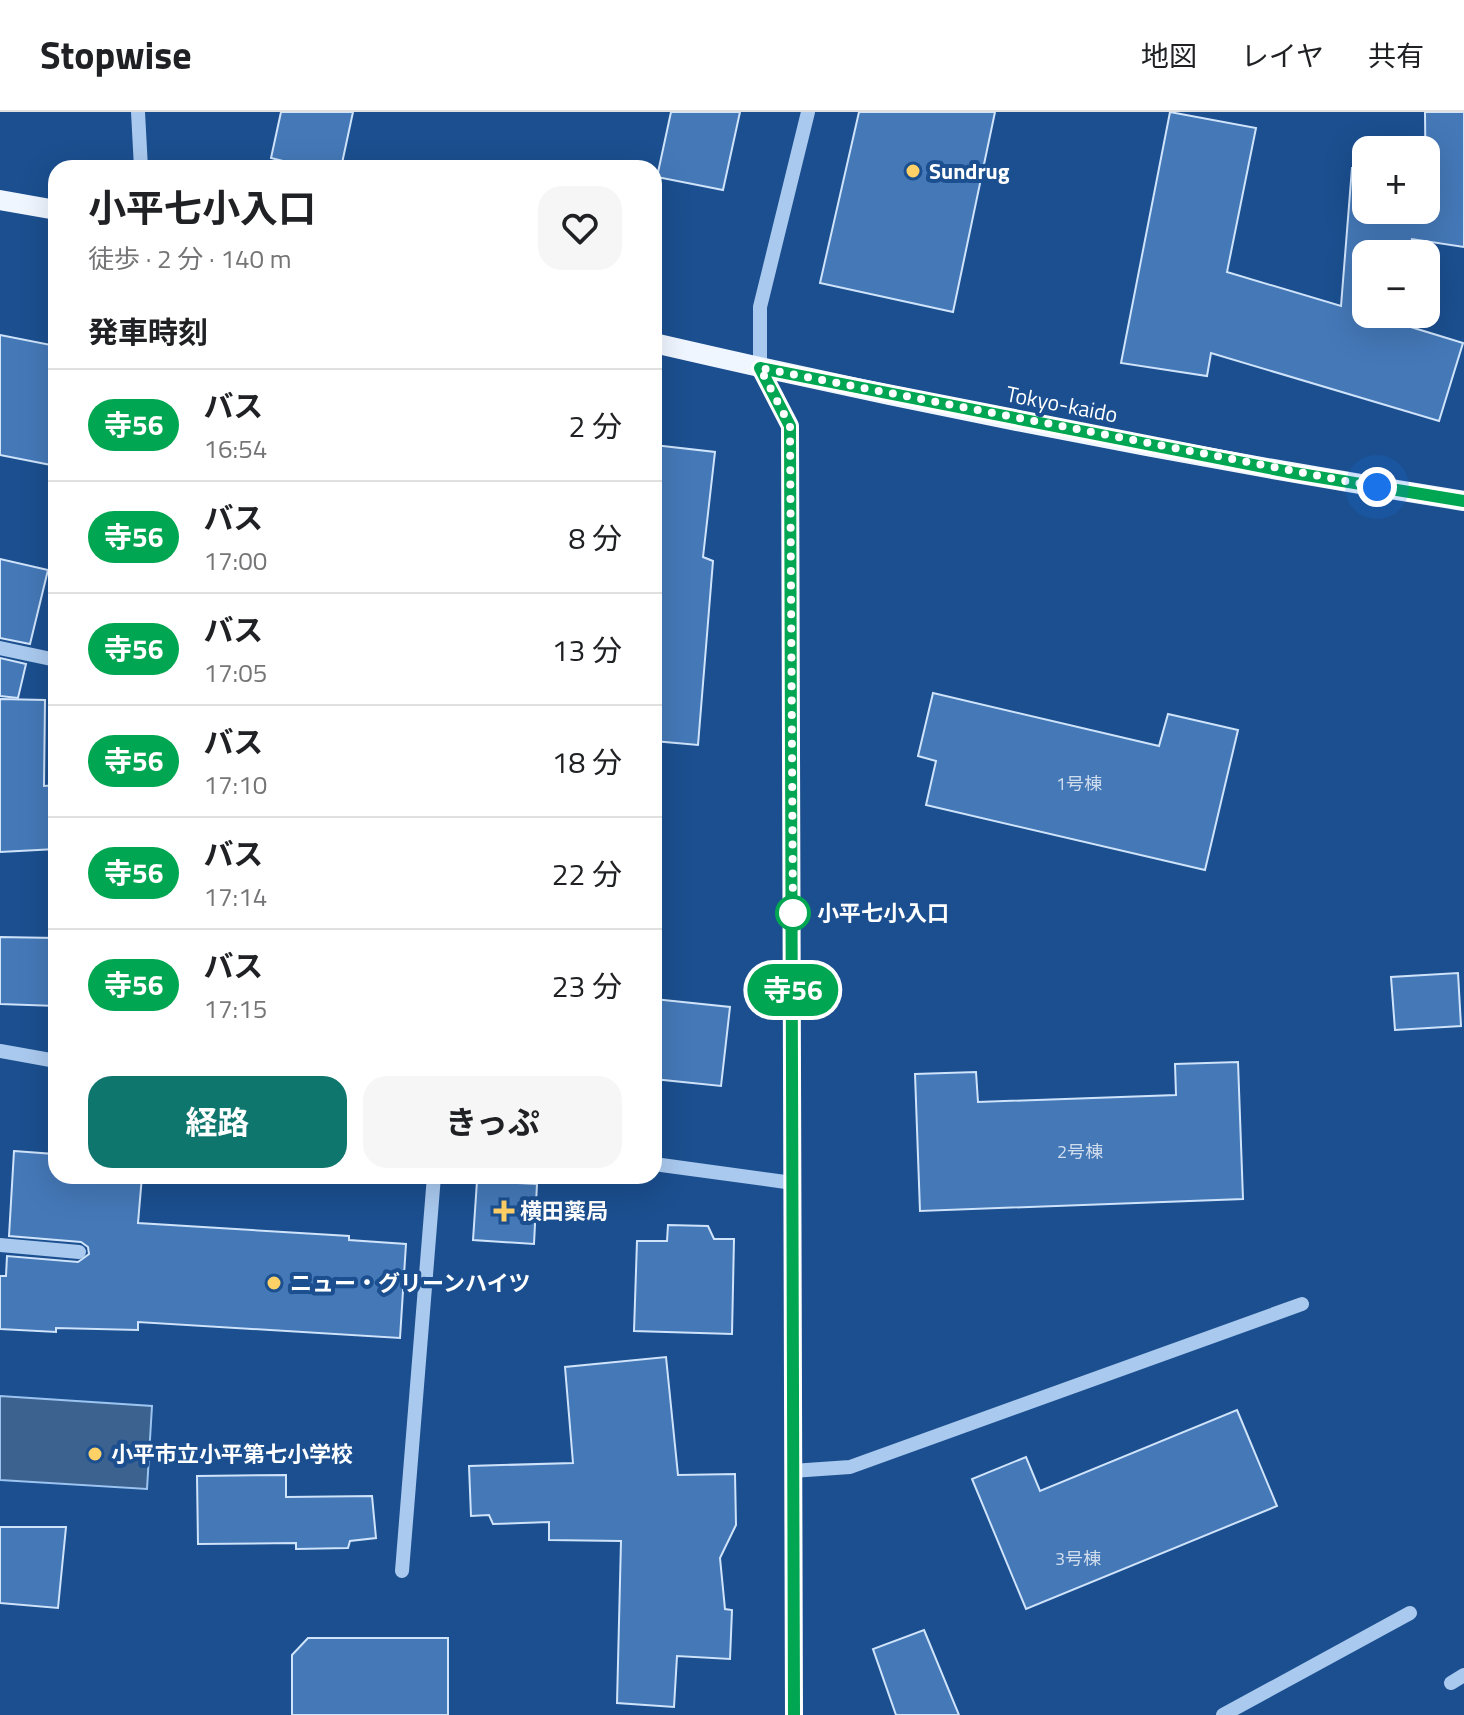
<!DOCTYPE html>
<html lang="ja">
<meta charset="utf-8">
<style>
body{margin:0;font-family:"Titillium Web","Noto Sans JP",sans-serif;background:#f6f6f6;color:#202124;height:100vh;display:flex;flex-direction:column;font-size:30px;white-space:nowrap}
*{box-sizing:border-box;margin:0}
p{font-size:26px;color:#757577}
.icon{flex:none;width:44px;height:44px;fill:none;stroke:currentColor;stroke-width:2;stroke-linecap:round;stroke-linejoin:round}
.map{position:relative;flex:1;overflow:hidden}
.panel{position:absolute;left:48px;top:48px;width:614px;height:1024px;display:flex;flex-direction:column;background:#fff;border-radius:24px;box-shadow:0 8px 32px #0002}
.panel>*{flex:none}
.badge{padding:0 16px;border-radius:26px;font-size:28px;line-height:52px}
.buttons{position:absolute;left:1352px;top:24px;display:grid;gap:16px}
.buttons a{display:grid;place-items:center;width:88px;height:88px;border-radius:16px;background:#fff;box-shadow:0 8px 32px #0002;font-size:40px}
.you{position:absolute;width:40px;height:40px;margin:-20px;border:6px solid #fff;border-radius:50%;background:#1a73e8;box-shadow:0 0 0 12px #1a73e833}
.map>.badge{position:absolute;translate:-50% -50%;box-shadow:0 0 0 4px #fff}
h2{padding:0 40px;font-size:30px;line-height:72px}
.round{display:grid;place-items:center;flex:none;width:84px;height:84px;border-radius:24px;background:#f6f6f6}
.headline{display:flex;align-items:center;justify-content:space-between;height:136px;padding:0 40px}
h1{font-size:38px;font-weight:700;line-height:60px}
.primary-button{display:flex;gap:16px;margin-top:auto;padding:16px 40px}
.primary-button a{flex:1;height:92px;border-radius:24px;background:#0f766e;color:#fff;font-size:32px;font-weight:700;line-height:92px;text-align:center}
.primary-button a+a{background:#f6f6f6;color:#202124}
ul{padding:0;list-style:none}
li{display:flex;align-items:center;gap:24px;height:112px;padding:0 40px;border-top:2px solid #e0e0e0}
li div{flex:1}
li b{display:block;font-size:30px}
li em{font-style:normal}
li .badge{min-width:88px;font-weight:700;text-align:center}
header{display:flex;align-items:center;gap:48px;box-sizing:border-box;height:112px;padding:0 40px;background:#fff;border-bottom:2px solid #e0e0e0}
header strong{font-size:38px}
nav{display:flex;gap:44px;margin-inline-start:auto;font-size:28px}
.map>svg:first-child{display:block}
.water{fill:#3c6290;stroke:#9cc4f0;stroke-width:2}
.building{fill:#4478b7;stroke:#cfe3fa;stroke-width:2}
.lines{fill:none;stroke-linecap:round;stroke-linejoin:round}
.minor{stroke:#a9c9ee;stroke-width:14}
.major{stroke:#f0f6ff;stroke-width:20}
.line-casing{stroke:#fff;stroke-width:18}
.line{stroke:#00a651;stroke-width:12}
.walk{stroke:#fff;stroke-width:8;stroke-dasharray:0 14.4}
.poi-dot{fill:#ffd166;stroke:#1b4f8f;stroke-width:3}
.stop-dot{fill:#fff;stroke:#00a651;stroke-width:4}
.labels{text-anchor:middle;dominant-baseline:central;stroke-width:8;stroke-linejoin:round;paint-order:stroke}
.number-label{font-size:18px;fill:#d0dded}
.poi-label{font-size:22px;font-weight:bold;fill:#fff;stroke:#1b4f8f;text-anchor:start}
.street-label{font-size:22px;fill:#fff;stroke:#1b4f8f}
.stop-label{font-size:22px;font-weight:bold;fill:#fff;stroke:#1b4f8f;text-anchor:start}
</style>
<header>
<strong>Stopwise</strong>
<nav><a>地図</a><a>レイヤ</a><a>共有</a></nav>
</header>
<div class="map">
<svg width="1464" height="1603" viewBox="0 0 1464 1603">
<rect width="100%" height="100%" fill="#1b4f8f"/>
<path class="water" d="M 0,1284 L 152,1294 L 147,1377 L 0,1368 Z"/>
<g class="building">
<path d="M 281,0 L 353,0 L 341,56 L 290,56 L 291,51 L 271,46 Z"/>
<path d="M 671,0 L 740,0 L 723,78 L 657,65 Z"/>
<path d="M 859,0 L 995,0 L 953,200 L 820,171 Z"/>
<path d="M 1170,0 L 1256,16 L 1227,160 L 1341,194 L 1352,56 L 1366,56 L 1366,98 L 1426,98 L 1425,0 L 1464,0 L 1464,135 L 1412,127 L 1407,142 L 1366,142 L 1366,202 L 1390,202 L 1388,208 L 1463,231 L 1439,309 L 1211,241 L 1207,264 L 1121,251 Z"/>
<path d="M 0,223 L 56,234 L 56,354 L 0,343 Z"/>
<path d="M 654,333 L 715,340 L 703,445 L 713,449 L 698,633 L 654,629 Z"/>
<path d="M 0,447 L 48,458 L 30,532 L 0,526 Z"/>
<path d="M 0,546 L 26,552 L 18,586 L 0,584 Z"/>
<path d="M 933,581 L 1159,634 L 1168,602 L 1238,618 L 1205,758 L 926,693 L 936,649 L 918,644 Z"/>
<path d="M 0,587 L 45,588 L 44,674 L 56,673 L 56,737 L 0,740 Z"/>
<path d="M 0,825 L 56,826 L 56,894 L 0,892 Z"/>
<path d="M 1458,861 L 1461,914 L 1395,918 L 1391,865 Z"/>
<path d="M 654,887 L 730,895 L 721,974 L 654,967 Z"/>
<path d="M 1238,950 L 1243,1087 L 920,1099 L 915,962 L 976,960 L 978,990 L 1176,983 L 1175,952 Z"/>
<path d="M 14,1039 L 54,1042 L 56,1064 L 142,1064 L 138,1111 L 349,1124 L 349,1128 L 406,1132 L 400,1226 L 138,1210 L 138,1218 L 56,1216 L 56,1220 L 0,1217 L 0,1164 L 6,1164 L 7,1144 L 78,1150 L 89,1142 L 88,1135 L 81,1130 L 9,1124 Z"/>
<path d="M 477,1069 L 537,1072 L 534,1132 L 473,1128 Z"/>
<path d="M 668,1113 L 708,1114 L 714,1127 L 734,1127 L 732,1222 L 634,1219 L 637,1129 L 667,1129 Z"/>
<path d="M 666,1245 L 678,1363 L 735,1362 L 736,1413 L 720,1446 L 725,1497 L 732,1498 L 730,1547 L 677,1544 L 674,1595 L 617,1591 L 621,1429 L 549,1428 L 549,1410 L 493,1412 L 489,1403 L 471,1404 L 469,1354 L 573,1351 L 565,1255 Z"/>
<path d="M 1237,1298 L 1277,1394 L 1026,1497 L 972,1367 L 1026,1345 L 1040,1379 Z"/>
<path d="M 286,1363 L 286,1385 L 372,1384 L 376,1426 L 350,1429 L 348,1436 L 296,1437 L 296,1431 L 198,1432 L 197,1364 Z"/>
<path d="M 0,1415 L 66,1415 L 58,1496 L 0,1491 Z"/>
<path d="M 924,1518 L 959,1603 L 896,1603 L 873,1537 Z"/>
<path d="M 308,1526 L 448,1526 L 448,1603 L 292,1603 L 292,1543 Z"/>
</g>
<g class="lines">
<g class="minor">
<path d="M 138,0 L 141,56"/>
<path d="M 0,536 L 56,548"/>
<path d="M 0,939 L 56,949"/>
<path d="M 654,1052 L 793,1071"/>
<path d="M 0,1133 L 79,1140"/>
<path d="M 792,1359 L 850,1355 L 1302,1192"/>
<path d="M 402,1459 L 434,1064"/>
<path d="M 1451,1571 L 1464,1563"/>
<path d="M 794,1603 L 790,314 L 760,256 L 760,195 L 808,0"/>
<path d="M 1223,1603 L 1410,1501"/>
</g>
<g class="major">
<path d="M 0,88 L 56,98"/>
<path d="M 654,231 C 922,293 1193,346 1464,389"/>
</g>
</g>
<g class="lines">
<defs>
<path id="line" d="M 794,1603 L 790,314 L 760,256 L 1294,361 L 1464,389"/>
</defs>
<use href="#line" class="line-casing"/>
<use href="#line" class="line"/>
<path class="walk" d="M 793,801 L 793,810 L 790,314 L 760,256 L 1377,375"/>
</g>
<g class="poi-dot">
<circle cx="913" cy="59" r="8"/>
<path d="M500 1087h8v8h8v8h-8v8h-8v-8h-8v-8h8z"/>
<circle cx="274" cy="1171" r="8"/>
<circle cx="95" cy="1342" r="8"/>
</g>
<circle class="stop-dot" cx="793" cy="801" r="16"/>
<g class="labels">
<g class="number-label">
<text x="1079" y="671">1号棟</text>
<text x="1080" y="1039">2号棟</text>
<text x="1078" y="1446">3号棟</text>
</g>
<g class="poi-label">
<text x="929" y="59">Sundrug</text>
<text x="520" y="1099">横田薬局</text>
<text x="290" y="1171">ニュー・グリーンハイツ</text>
<text x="111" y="1342">小平市立小平第七小学校</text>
</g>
<g class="street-label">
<text transform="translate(1062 292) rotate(11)">Tokyo-kaido</text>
</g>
<g class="stop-label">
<text x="817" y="801">小平七小入口</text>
</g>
</g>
</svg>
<div class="buttons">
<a>+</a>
<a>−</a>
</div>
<div class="you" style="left:1377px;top:375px"></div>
<b class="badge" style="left:793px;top:878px;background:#00a651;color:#fff">寺56</b>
<section class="panel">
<div class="headline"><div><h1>小平七小入口</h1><p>徒歩 · 2 分 · 140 m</p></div><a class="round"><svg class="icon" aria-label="heart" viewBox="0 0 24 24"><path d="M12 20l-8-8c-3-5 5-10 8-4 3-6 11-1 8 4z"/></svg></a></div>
<h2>発車時刻</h2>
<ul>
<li><span class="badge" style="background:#00a651;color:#fff">寺56</span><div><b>バス</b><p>16:54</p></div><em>2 分</em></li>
<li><span class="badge" style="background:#00a651;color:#fff">寺56</span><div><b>バス</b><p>17:00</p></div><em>8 分</em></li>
<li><span class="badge" style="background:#00a651;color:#fff">寺56</span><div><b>バス</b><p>17:05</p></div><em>13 分</em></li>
<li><span class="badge" style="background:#00a651;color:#fff">寺56</span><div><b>バス</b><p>17:10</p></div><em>18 分</em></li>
<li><span class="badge" style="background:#00a651;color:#fff">寺56</span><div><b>バス</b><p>17:14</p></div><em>22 分</em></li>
<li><span class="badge" style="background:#00a651;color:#fff">寺56</span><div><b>バス</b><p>17:15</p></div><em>23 分</em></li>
</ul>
<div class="primary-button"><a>経路</a><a>きっぷ</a></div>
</section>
</div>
